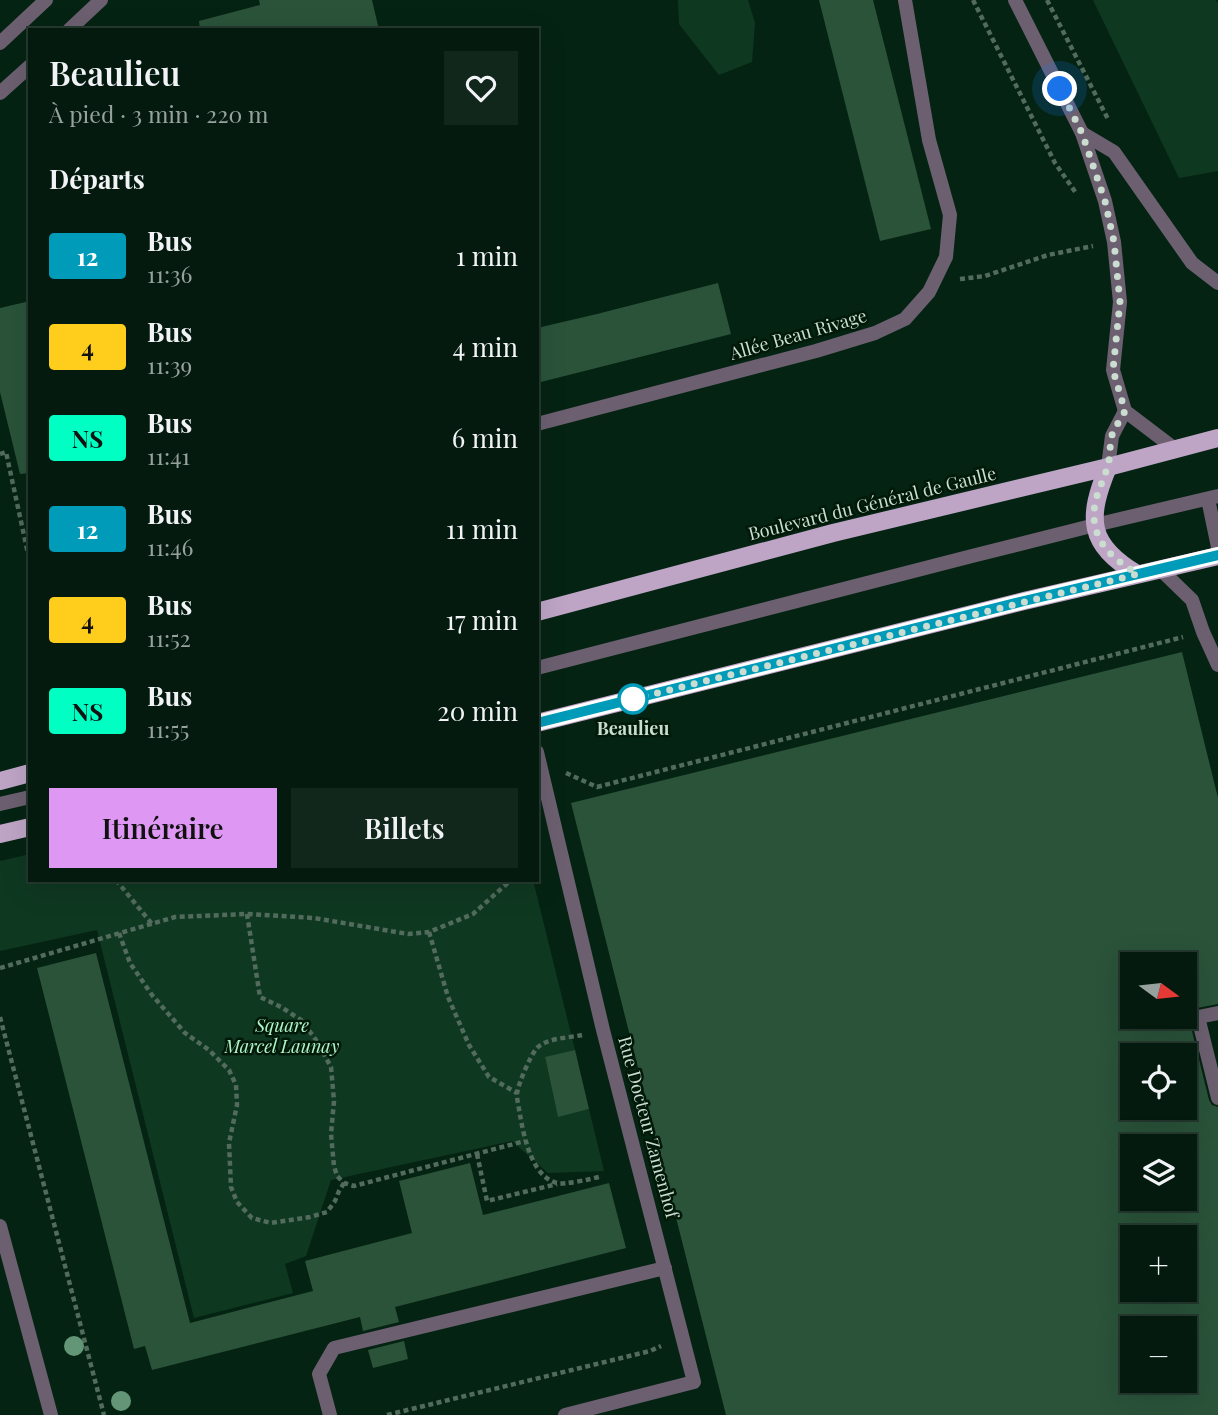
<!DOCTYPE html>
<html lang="fr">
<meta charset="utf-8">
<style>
body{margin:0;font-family:"Playfair Display",serif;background:#12271c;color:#f1f3f6;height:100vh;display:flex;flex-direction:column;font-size:26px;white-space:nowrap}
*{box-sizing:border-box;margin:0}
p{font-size:23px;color:#97a19e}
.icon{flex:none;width:38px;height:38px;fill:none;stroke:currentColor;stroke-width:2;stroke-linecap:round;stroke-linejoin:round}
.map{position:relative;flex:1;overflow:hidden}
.drawer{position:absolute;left:28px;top:28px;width:511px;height:854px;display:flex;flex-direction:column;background:#041a0e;border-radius:0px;box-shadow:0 7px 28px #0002,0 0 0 2px #25382e}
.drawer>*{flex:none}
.badge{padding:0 14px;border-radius:5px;font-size:24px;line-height:46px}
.needle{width:46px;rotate:105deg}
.buttons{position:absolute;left:1120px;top:952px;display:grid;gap:14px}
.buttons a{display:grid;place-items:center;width:77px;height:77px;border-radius:0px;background:#041a0e;box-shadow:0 7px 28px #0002,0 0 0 2px #25382e;font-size:35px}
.you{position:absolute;width:35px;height:35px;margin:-18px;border:5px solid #fff;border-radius:50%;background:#1a73e8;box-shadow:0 0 0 10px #1a73e833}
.map>.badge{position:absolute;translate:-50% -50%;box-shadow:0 0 0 4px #fff}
h2{padding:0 21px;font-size:26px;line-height:63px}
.round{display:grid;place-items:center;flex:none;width:74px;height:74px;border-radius:0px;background:#12271c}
.summary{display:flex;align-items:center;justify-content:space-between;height:119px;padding:0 21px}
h1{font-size:33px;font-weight:600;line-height:52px}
.action{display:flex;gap:14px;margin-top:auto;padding:14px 21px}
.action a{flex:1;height:80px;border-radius:0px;background:#de98f3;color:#111;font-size:28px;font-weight:600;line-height:80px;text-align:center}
.action a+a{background:#12271c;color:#f1f3f6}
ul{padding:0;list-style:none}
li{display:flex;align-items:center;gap:21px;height:91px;padding:0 21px}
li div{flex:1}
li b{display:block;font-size:26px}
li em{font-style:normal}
li .badge{min-width:77px;font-weight:700;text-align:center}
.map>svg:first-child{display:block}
.green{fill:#0f3821}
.building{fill:#2a533a;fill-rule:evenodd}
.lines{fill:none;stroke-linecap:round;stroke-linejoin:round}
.path{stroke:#526b5c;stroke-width:4.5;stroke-dasharray:5 3.5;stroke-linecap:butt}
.service{stroke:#6c6070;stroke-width:14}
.minor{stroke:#6c6070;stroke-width:14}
.tertiary{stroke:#6c6070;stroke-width:14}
.primary{stroke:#bea5c6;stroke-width:18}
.tree{fill:#639676}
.line-casing{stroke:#fff;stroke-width:16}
.line{stroke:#009bb9;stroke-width:10}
.walk{stroke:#cbdcd0;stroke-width:7;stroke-dasharray:0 12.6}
.stop-dot{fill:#fff;stroke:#009bb9;stroke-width:3.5}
.labels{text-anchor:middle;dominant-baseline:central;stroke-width:5;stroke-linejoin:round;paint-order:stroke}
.street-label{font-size:18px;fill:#cbdcd0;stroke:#001909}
.stop-label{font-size:18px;font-weight:bold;fill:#cbdcd0;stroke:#001909}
.park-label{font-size:18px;font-style:italic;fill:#b0f5c8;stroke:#001909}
</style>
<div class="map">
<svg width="1218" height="1415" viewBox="0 0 1218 1415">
<rect width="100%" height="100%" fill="#052312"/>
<g class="green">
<path d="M 678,0 L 748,0 L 755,23 L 752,62 L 719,75 L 679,24 Z"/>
<path d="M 1093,0 L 1216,0 L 1218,3 L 1218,171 L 1179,178 Z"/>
<path d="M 30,854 L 30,880 L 533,880 L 575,1050 L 545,1058 L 558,1116 L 589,1109 L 604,1171 L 548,1173 L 512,1141 L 331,1180 L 306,1256 L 285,1264 L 293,1293 L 194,1318 L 97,930 L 0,951 L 0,861 Z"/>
</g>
<g class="building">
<path d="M 259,0 L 372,0 L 379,30 L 200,30 L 199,21 L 260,5 Z"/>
<path d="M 819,0 L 873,0 L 931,229 L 880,241 Z"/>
<path d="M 718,283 L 731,334 L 537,383 L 537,328 L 597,314 Z"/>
<path d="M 30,301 L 30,473 L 20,474 L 0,392 L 0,308 Z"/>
<path d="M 1182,652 L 1218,798 L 1218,1004 L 1192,1009 L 1189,1014 L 1189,1019 L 1209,1100 L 1212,1105 L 1218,1107 L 1218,1415 L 726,1415 L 571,803 ZM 1132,964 L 1185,964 L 1185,1017 L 1132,1017 ZM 1132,1055 L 1185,1055 L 1185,1108 L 1132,1108 ZM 1132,1146 L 1185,1146 L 1185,1199 L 1132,1199 ZM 1132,1237 L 1185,1237 L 1185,1290 L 1132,1290 ZM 1132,1328 L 1185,1328 L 1185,1381 L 1132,1381 Z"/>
<path d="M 96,953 L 190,1323 L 313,1291 L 305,1261 L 412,1233 L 399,1181 L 470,1163 L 483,1215 L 609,1183 L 626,1248 L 395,1307 L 399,1322 L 363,1331 L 360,1317 L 152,1370 L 145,1346 L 134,1349 L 37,968 Z"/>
<path d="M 575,1050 L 589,1109 L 558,1117 L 545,1057 Z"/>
<path d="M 404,1341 L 408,1359 L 373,1368 L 368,1350 Z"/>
</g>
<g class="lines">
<g class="path">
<path d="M 973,0 L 1055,163 L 1076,193"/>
<path d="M 1047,0 L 1109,121"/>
<path d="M 960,279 L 985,276 L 1048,255 L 1093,246"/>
<path d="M 0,454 L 6,452 L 30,563"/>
<path d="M 566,773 L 597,787 L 1183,637"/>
<path d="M 116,880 L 152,924"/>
<path d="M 247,914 L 260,997 L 281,1007 L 301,1020 L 316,1040 L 331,1067 L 334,1101 L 331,1134 L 334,1166 L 337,1176 L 344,1183 L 354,1186 L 525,1141"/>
<path d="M 429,932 L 448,997 L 469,1045 L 489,1077 L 517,1093"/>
<path d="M 119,933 L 130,963 L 152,995 L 185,1033 L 209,1050 L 229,1070 L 236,1085 L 237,1105 L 229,1143 L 231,1187 L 237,1202 L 252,1218 L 271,1223 L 310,1217 L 327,1212 L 335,1201 L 339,1191 L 344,1183"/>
<path d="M 0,968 L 175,917 L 247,914 L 314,918 L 408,934 L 429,932 L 473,914 L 511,880"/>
<path d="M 0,1017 L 104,1415"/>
<path d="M 582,1035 C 568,1038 545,1038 536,1049 C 530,1057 518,1084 517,1094 C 517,1101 519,1108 520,1115 C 524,1137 532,1177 557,1183 C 564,1185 591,1179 599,1177"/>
<path d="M 477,1154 L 487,1201 L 557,1184"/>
<path d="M 387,1415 L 650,1351 L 661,1346"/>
</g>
<g class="service">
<path d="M 537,424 L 816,351 L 875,333 L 905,319 L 929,292 L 946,257 L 950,215 L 929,140 L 905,0"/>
<path d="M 1208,499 L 1218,547"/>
<path d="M 537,668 L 972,556 L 1095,525 L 1218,496"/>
<path d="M 0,804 L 30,797"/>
<path d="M 1218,1013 L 1198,1017 L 1218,1098"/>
<path d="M 330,1415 L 319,1374 L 334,1348 L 665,1268"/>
</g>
<g class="minor">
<path d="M 69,30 L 101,0"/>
<path d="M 0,43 L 46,0"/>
<path d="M 0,93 L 30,66"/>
<path d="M 537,752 L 603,1030 L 694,1382 L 565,1415"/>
<path d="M 0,1226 L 51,1415"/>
</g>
<g class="tertiary">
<path d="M 1015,0 L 1082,133 L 1105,201 L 1114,242 L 1120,302 L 1113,370 L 1125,411 L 1175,449"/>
<path d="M 1082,133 L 1114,152 L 1192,263 L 1218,283"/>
<path d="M 1108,467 L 1112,436 L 1125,411"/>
<path d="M 1161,570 L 1192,600 L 1203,632 L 1218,665"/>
</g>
<g class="primary">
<path d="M 1108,467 C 1087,518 1087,544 1137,574"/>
<path d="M 537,612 L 833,533 L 1108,467 L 1218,438"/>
<path d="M 537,723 L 1024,601 L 1218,556"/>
<path d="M 0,781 L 30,773"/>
<path d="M 0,834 L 30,827"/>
</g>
</g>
<g class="tree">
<circle cx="74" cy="1346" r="10"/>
<circle cx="121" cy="1401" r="10"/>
</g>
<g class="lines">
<defs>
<path id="line" d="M 537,723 L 1024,601 L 1218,555"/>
</defs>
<use href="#line" class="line-casing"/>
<use href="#line" class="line"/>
<path class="walk" d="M 633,699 L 1138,574 C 1109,557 1087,536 1096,499 C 1099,488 1104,479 1107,468 C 1111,458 1109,446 1112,435 C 1115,427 1121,419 1125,411 L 1113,370 L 1120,302 L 1114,242 L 1105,201 L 1082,133 L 1060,89"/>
</g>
<circle class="stop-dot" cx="633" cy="699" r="14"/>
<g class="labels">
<g class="street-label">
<text transform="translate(798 334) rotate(-16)">Allée Beau Rivage</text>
<text transform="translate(872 503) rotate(-14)">Boulevard du Général de Gaulle</text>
<text transform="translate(649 1127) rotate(75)">Rue Docteur Zamenhof</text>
</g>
<g class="stop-label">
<text x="633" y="728">Beaulieu</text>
</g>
<g class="park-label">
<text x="282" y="1025">Square<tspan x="282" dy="21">Marcel Launay</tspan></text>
</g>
</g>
</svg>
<div class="buttons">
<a><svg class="needle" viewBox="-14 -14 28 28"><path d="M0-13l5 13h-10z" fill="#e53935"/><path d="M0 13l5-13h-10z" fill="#97a19e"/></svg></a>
<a><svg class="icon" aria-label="locate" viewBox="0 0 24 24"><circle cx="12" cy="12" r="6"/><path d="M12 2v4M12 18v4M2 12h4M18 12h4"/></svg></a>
<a><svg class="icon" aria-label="layers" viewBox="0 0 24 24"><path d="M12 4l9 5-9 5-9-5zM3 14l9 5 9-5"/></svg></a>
<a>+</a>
<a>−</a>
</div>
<div class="you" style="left:1060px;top:89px"></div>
<section class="drawer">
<div class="summary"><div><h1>Beaulieu</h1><p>À pied · 3 min · 220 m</p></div><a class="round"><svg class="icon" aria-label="heart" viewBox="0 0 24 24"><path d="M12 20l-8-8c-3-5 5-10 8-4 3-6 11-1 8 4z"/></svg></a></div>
<h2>Départs</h2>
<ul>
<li><span class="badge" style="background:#009bb9;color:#fff">12</span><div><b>Bus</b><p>11:36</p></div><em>1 min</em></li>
<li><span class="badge" style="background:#ffcd1c;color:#111">4</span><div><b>Bus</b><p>11:39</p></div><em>4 min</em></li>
<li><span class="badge" style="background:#00ffc2;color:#111">NS</span><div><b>Bus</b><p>11:41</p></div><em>6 min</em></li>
<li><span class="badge" style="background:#009bb9;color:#fff">12</span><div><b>Bus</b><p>11:46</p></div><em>11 min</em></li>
<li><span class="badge" style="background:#ffcd1c;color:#111">4</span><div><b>Bus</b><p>11:52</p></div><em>17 min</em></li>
<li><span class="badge" style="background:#00ffc2;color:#111">NS</span><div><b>Bus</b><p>11:55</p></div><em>20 min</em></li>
</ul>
<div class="action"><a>Itinéraire</a><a>Billets</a></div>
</section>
</div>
